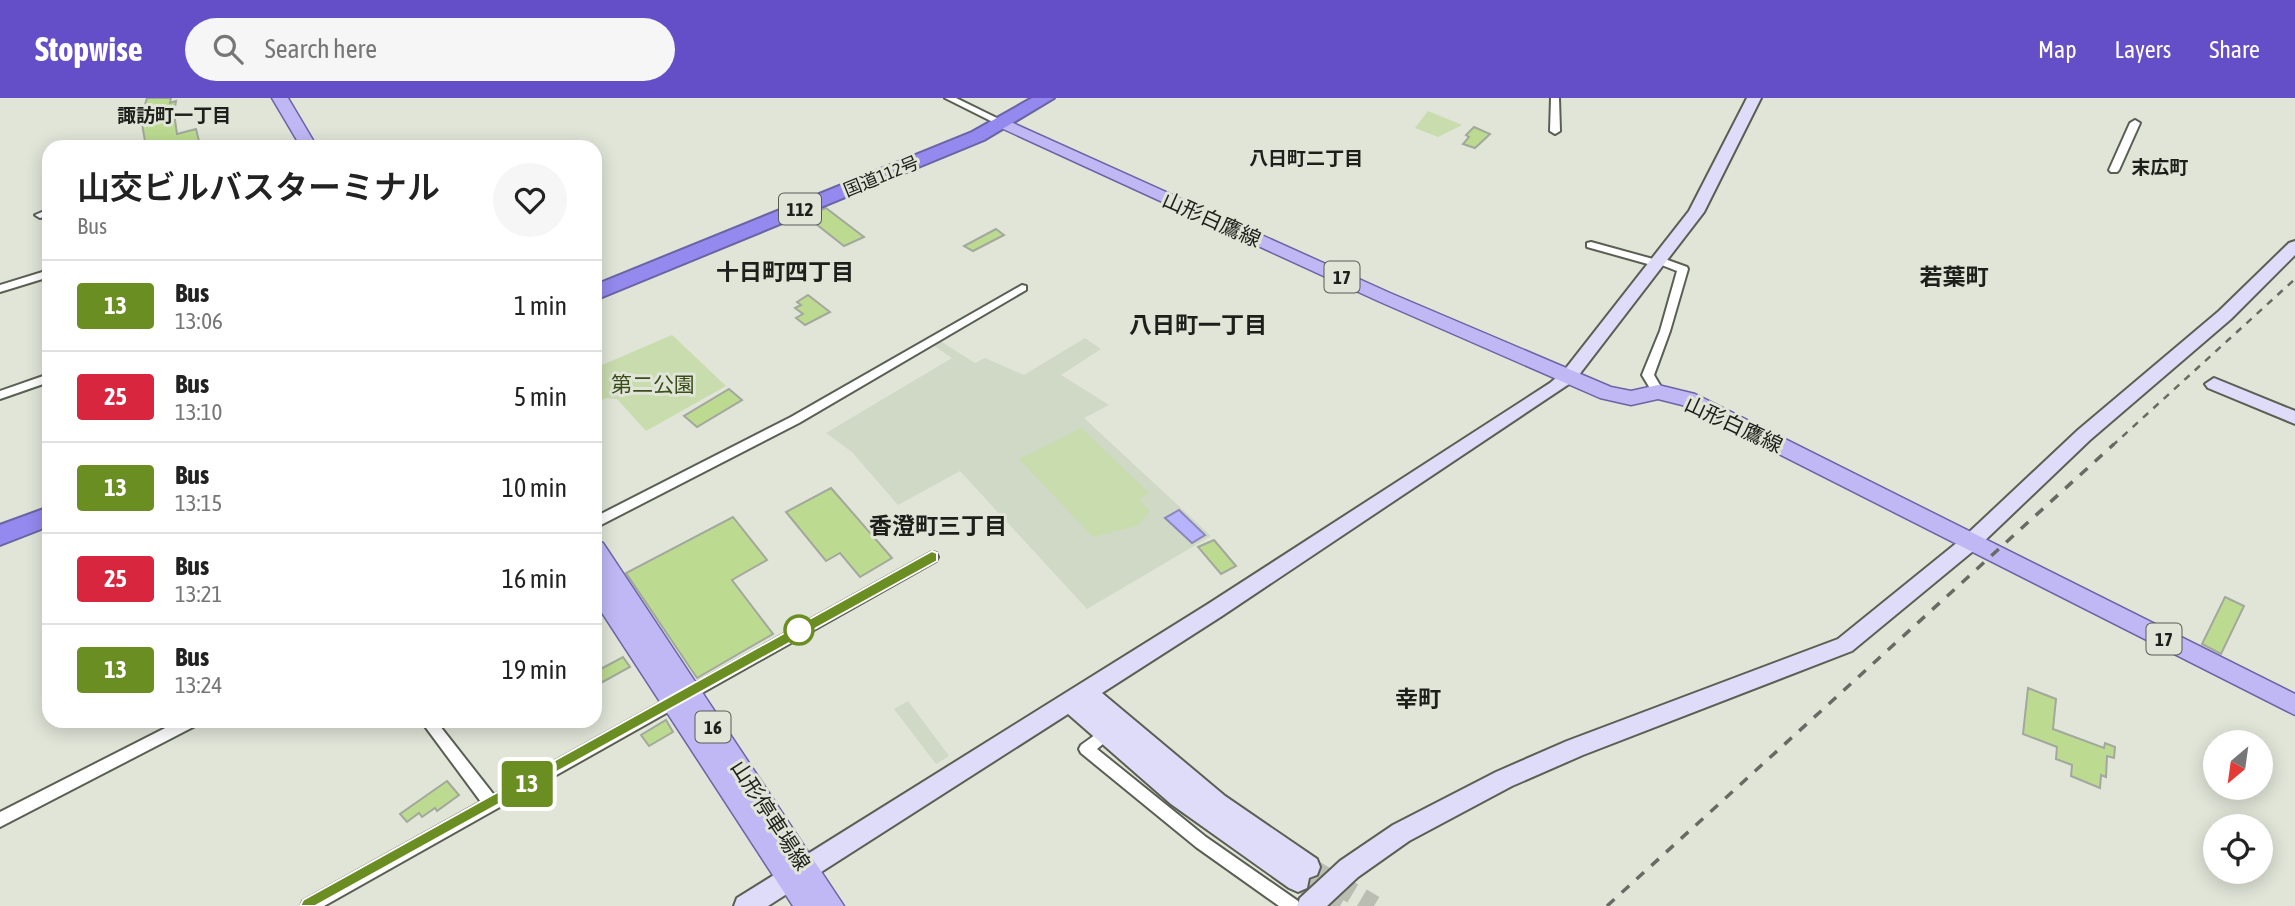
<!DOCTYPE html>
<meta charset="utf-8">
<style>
body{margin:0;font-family:"Asap Condensed","Noto Sans JP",sans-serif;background:#f6f6f6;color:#222;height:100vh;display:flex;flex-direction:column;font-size:26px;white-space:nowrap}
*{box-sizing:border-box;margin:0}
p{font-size:23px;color:#767676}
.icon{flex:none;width:38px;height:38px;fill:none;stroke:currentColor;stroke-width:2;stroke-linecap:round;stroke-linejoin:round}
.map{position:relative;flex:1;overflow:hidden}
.drawer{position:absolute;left:42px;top:42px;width:560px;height:588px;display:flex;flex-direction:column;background:#fff;border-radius:21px;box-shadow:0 4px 18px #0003}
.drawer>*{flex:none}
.badge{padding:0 14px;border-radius:5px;font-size:24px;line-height:46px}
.needle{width:46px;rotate:209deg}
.fabs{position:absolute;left:2203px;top:632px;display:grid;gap:14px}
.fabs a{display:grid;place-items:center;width:70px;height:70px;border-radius:50%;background:#fff;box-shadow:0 4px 18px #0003;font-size:35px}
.map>.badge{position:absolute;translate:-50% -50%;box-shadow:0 0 0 4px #fff}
.round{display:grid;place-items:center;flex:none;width:74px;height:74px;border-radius:37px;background:#f6f6f6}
.headline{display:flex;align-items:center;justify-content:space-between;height:119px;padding:0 35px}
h1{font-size:33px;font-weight:600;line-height:52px}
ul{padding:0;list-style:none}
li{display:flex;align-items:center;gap:21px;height:91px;padding:0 35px;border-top:2px solid #e0e0e0}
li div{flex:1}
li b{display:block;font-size:26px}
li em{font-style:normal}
li .badge{min-width:77px;font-weight:700;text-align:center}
header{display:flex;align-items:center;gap:42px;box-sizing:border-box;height:98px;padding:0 35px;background:#654fc8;color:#fff}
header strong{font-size:33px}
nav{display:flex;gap:38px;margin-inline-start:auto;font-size:24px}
.search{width:490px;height:63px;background:#f6f6f6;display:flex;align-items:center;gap:18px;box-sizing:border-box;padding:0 24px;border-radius:38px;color:#767676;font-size:26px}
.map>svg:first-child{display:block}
.built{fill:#d0d8c6}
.green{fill:#c9dcae}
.water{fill:#b8b3fd;stroke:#8a87b9;stroke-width:2}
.building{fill:#bcdb90;stroke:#a2a89c;stroke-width:2}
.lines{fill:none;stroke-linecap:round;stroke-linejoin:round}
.secondary-tunnel{stroke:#b9bdb2;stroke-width:21;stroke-dasharray:21 10;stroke-linecap:butt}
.street-casing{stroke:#5a5f54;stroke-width:4}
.secondary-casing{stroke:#5a5f54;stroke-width:4}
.primary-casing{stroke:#6a64a4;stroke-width:3}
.highway-casing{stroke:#6a64a4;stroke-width:4}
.street{fill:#fff;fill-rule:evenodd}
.secondary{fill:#dfdcfa;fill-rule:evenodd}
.primary{fill:#bfb8f5;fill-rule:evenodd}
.highway{fill:#9489ee;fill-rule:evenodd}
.rail-far1{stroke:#676b63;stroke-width:2.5;stroke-dasharray:7 7;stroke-linecap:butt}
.rail{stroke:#676b63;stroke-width:3.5;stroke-dasharray:10 10;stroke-linecap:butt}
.line{fill:#6b8e23;stroke:#fff;stroke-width:2}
.stop-dot{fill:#fff;stroke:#6b8e23;stroke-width:3.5}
.labels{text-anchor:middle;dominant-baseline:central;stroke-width:6;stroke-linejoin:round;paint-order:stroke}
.far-street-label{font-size:18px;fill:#1d1f1b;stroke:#e0e5d8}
.far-neighbourhood-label{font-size:19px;font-weight:bold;fill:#1d1f1b;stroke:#e0e5d8}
.shield{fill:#e0e5d8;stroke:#585a54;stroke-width:2}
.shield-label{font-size:19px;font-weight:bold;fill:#1d1f1b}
.street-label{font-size:21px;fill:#1d1f1b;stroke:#e0e5d8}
.park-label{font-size:21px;fill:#3b4e1a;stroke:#e0e5d8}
.neighbourhood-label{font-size:23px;font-weight:bold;fill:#1d1f1b;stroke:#e0e5d8}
</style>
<header>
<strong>Stopwise</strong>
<div class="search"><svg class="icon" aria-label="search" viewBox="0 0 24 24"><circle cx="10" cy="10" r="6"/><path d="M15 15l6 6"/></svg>Search here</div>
<nav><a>Map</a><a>Layers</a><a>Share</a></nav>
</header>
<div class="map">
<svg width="2295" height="808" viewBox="0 0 2295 808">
<rect width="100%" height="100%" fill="#e0e5d8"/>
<g class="built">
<path d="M 1085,240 L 1101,251 L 1061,277 L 1109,307 L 1084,320 L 1211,438 L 1087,511 L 960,373 L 898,407 L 852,354 L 826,335 L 952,260 L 933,247 L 940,243 L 975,265 L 985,260 L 1024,277 Z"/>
<path d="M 908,603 L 949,658 L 936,666 L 894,611 Z"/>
</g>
<g class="green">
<path d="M 1428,13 L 1462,27 L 1438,39 L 1415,30 Z"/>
<path d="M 672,237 L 726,288 L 646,333 L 617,301 L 606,300 L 595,305 L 595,270 Z"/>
<path d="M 1081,330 L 1149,395 L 1139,402 L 1150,413 L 1137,428 L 1093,439 L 1019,361 Z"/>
</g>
<path class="water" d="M 1179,412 L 1205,437 L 1192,445 L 1165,420 Z"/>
<g class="building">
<path d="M 147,0 L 171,0 L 170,5 L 176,3 L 174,15 L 177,36 L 196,31 L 199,43 L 178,49 L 146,49 L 141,20 Z"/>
<path d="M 1474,29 L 1490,36 L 1475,50 L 1463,46 L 1469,39 L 1466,37 Z"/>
<path d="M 826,110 L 864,139 L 844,148 L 806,118 Z"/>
<path d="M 996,131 L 1004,137 L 973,153 L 964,148 Z"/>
<path d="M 808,197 L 830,214 L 805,227 L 796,220 L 803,216 L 795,210 L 801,207 L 797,204 Z"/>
<path d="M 729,291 L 742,302 L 697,329 L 684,318 Z"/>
<path d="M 831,390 L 892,460 L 860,479 L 840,455 L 826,463 L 786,414 Z"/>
<path d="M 733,419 L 767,462 L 732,482 L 773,536 L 697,580 L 626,475 Z"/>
<path d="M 1214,442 L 1236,468 L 1221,476 L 1198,449 Z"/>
<path d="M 2225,499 L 2244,508 L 2221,556 L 2202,546 Z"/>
<path d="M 623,559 L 630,569 L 599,586 L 595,574 Z"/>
<path d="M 2028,590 L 2056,601 L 2053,631 L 2104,650 L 2105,645 L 2115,649 L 2114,660 L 2107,658 L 2106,679 L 2101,677 L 2100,690 L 2071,678 L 2072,667 L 2056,661 L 2057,649 L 2023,636 Z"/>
<path d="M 666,622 L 673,634 L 649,648 L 641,637 Z"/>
<path d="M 447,683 L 459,697 L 437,713 L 435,710 L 422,719 L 419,715 L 407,724 L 400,716 Z"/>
</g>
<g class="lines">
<g class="secondary-tunnel">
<path d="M 1308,769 L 1374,808"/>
<path d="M 1298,782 L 1340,808"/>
</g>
<defs>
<g id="street">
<path d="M 945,0 L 956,0 L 1009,26 L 1004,29 L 1001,28 Z"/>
<path d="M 1551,0 L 1559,0 L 1560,33 L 1555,36 L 1550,33 Z"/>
<path d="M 2135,22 L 2140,25 L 2119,72 L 2117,74 L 2111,74 L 2109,72 L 2130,25 Z"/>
<path d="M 49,111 L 49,117 L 40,120 L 35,117 Z"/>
<path d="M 1591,144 L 1653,161 L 1658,159 L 1662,160 L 1687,169 L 1688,171 L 1670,233 L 1654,277 L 1664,294 L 1662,297 L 1654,297 L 1642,277 L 1660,233 L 1677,173 L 1659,166 L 1655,168 L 1587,149 L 1587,145 Z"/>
<path d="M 49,172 L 49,179 L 0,194 L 0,187 Z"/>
<path d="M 1022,187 L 1026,188 L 1026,192 L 799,325 L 595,430 L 595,419 L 791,319 Z"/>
<path d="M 49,276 L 49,284 L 0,301 L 0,293 Z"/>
<path d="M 932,454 L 936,455 L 938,459 L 936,463 L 324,808 L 301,808 L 303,803 L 481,704 L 421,623 L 436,623 L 494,697 Z"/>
<path d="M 179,623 L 199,623 L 197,627 L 0,729 L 0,714 Z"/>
<path d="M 1106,629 L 1111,631 L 1113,635 L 1111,639 L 1097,651 L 1206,739 L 1298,803 L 1300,808 L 1279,808 L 1196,749 L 1081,655 L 1079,651 L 1081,647 Z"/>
</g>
<g id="secondary">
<path d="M 1747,0 L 1761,0 L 1704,114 L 1575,282 L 1222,518 L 1102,595 L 1225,698 L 1317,761 L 1320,769 L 1317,777 L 1309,780 L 1307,790 L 1298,794 L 1289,790 L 1171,706 L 1068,616 L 768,808 L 734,808 L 737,800 L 1208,506 L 1550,285 L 1563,274 L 1689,113 Z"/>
<path d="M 2295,143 L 2295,157 L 2231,221 L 2090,342 L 1978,449 L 1852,553 L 1583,657 L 1512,688 L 1409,743 L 1358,779 L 1327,808 L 1297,808 L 1300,800 L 1340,763 L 1393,727 L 1496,674 L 1567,643 L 1838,541 L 1964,439 L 2078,332 L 2219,213 L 2289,145 Z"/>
<path d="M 2214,280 L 2295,313 L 2295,326 L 2208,290 L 2205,286 Z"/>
</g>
<g id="primary">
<path d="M 272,0 L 288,0 L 317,49 L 301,49 Z"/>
<path d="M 1004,21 L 1390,195 L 1611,289 L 1631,293 L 1658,287 L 1695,296 L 2295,596 L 2295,617 L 1682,307 L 1658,301 L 1631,307 L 1600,300 L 1378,203 L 999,29 L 996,26 Z"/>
<path d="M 595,443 L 603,445 L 844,808 L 793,808 L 595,504 L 595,477 L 602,479 L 595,469 Z"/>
</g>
<g id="highway">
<path d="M 1032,0 L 1054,0 L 984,42 L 595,202 L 595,187 L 972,34 Z"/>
<path d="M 49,409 L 49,428 L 0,447 L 0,427 Z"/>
</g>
</defs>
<use href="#street" class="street-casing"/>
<use href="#secondary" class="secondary-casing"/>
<use href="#primary" class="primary-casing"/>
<use href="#highway" class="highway-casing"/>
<use href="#street" class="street"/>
<use href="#secondary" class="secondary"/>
<use href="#primary" class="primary"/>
<use href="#highway" class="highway"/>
<path class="rail-far1" d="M 2112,348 L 2295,181"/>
<path class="rail" d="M 1607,808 L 2114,346"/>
</g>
<path class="line" d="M 932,453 L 937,455 L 937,463 L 315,808 L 300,808 L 303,802 Z"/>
<circle class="stop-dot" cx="799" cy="532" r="14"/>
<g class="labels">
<g class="far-street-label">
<text transform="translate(881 78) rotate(-22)">国道112号</text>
</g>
<g class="far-neighbourhood-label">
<text x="174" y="17">諏訪町一丁目</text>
<text x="1306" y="60">八日町二丁目</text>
<text x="2160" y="69">末広町</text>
</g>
<g class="shield">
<rect x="779" y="95.5" width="42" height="31" rx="5"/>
<rect x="1324.5" y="163.5" width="35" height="31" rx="5"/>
<rect x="2146.5" y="525.5" width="35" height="31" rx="5"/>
<rect x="695.5" y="613.5" width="35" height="31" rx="5"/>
</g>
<g class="shield-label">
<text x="800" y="111">112</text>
<text x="1342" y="179">17</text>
<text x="2164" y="541">17</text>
<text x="713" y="629">16</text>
</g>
<g class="street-label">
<text transform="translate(1212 121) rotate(24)">山形白鷹線</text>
<text transform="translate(1734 326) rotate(25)">山形白鷹線</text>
<text transform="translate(771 717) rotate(57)">山形停車場線</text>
</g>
<g class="park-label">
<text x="653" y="286">第二公園</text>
</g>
<g class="neighbourhood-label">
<text x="785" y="174">十日町四丁目</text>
<text x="1954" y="179">若葉町</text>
<text x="1198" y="227">八日町一丁目</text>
<text x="938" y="428">香澄町三丁目</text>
<text x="1418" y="601">幸町</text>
</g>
</g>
</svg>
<div class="fabs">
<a><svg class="needle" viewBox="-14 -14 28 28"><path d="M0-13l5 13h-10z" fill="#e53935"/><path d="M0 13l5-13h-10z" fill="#767676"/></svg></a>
<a><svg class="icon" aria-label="locate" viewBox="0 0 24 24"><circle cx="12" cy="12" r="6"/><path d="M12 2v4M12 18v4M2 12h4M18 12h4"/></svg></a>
</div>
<b class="badge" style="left:527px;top:686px;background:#6b8e23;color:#fff">13</b>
<section class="drawer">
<div class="headline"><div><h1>山交ビルバスターミナル</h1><p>Bus</p></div><a class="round"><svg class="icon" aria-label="heart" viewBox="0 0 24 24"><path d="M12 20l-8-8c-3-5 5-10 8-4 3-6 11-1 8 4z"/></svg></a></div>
<ul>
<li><span class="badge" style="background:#6b8e23;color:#fff">13</span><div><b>Bus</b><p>13:06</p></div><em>1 min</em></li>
<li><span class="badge" style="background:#d7263d;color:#fff">25</span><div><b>Bus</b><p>13:10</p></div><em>5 min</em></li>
<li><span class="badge" style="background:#6b8e23;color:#fff">13</span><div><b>Bus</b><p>13:15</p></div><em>10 min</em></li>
<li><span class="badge" style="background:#d7263d;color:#fff">25</span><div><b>Bus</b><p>13:21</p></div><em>16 min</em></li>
<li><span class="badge" style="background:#6b8e23;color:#fff">13</span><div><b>Bus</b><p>13:24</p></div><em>19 min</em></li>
</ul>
</section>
</div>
